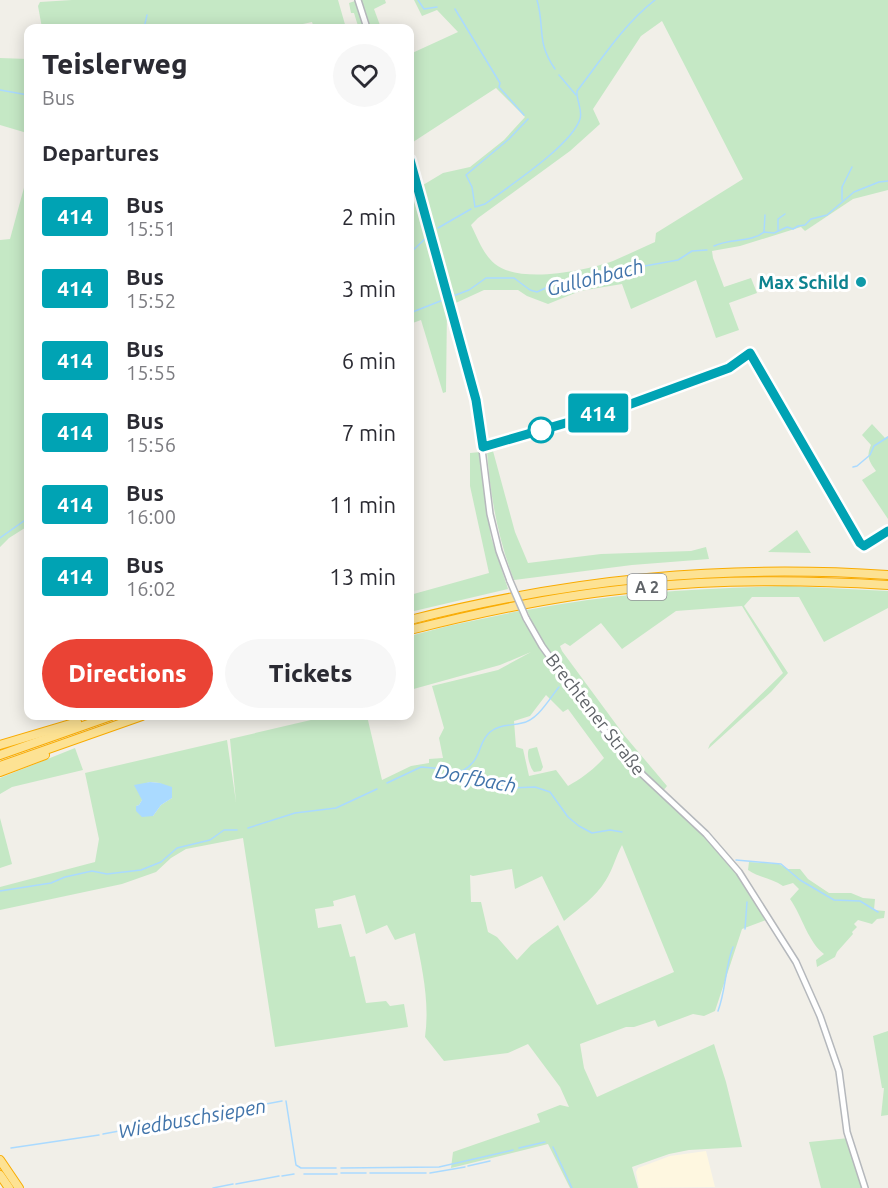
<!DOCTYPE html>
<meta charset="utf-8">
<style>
body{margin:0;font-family:Ubuntu,sans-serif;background:#f7f7f7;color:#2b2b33;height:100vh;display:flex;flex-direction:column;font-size:22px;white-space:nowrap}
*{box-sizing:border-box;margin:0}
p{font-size:20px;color:#7c7c81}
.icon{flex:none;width:33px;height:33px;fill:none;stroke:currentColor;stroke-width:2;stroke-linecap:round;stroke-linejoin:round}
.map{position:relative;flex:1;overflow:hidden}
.details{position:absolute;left:24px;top:24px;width:390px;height:696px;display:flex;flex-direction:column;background:#fff;border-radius:12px;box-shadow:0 3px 15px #0003}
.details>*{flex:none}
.badge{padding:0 12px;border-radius:4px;font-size:21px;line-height:39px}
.map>.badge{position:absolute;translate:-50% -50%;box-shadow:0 0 0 3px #fff}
h2{padding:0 18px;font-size:22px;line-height:54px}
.round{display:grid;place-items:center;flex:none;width:63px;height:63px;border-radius:32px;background:#f7f7f7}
.head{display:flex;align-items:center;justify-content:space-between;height:102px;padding:0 18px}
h1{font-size:28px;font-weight:800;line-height:45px}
.action{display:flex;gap:12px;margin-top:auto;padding:12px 18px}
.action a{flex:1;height:69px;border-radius:36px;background:#ea4335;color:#fff;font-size:24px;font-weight:800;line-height:69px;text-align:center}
.action a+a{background:#f7f7f7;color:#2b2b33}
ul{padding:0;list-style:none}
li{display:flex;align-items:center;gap:18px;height:72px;padding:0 18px}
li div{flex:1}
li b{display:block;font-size:22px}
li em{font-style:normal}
li .badge{min-width:66px;font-weight:700;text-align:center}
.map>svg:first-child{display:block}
.commercial{fill:#fef7e0}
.green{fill:#c5e8c5;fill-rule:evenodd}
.water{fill:#aadaff}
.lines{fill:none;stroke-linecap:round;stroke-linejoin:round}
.stream{stroke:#aadaff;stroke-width:1.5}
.minor-casing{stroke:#b5b8bc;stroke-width:8}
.highway-casing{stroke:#f9ab00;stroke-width:10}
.minor{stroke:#fff;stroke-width:5}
.highway{stroke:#fde293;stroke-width:8}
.minor-bridge-casing{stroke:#b5b8bc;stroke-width:8;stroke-linecap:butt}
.minor-bridge{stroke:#fff;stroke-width:5}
.line-casing{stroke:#fff;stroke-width:14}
.line{stroke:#00a3b4;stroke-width:9}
.culture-dot{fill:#0f9aa8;stroke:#fff;stroke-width:2}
.stop-dot{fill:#fff;stroke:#00a3b4;stroke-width:3}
.labels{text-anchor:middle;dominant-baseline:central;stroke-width:6;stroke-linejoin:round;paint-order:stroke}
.shield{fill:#fff;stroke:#8f9295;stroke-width:1.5}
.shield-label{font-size:16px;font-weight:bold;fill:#5f6368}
.culture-label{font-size:18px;font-weight:bold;fill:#0d838f;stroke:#fff;text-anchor:end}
.street-label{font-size:18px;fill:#5f6368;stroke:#fff}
.water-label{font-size:20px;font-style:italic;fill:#4174aa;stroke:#fff}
</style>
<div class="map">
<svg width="888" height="1188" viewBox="0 0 888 1188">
<rect width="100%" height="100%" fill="#f1efe8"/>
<path class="commercial" d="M 706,1151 L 715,1187 L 639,1188 L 636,1172 L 638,1168 L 670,1156 Z"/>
<g class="green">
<path d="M 72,0 L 338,0 L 346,28 L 314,28 L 312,22 L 285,28 L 42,28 L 38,6 L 40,2 Z"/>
<path d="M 358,0 L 385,0 L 386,3 L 374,9 L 381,28 L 352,28 L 358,26 L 354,13 L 351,13 L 349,3 Z"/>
<path d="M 414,0 L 888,0 L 888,190 L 853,199 L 805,231 L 801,227 L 740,246 L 712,251 L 713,258 L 724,287 L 751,278 L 757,293 L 729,303 L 739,330 L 716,338 L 696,280 L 631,309 L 622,284 L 580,291 L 548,304 L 527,296 L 518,290 L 484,290 L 447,307 L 446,392 L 443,393 L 421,320 L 410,324 L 410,200 L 417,198 L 427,230 L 418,188 L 443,173 L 470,167 L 504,140 L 525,117 L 496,88 L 410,144 L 410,54 L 458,32 L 437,10 L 422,16 ZM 662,21 L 743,179 L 656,233 L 655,242 C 641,248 627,255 613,261 C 585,271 520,284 495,264 C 483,254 478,239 471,225 L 478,218 L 570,151 L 600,124 L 593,109 L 641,36 Z"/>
<path d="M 0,58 L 28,59 L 28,155 L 27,133 L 0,125 Z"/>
<path d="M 28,173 L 28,526 L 9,538 L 0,547 L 0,240 L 10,239 Z"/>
<path d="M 872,424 L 885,438 L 888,436 L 888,519 L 862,480 L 876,471 C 869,461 866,457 871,445 L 862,435 Z"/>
<path d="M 487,451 L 493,451 L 515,532 L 528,563 L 601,554 L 691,551 L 706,547 L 709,559 L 632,565 L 514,580 C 498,539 490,495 487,451 Z"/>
<path d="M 480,452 L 484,492 L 491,537 L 508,589 L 410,612 L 410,595 L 489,573 L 470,486 L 470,453 Z"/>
<path d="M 797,530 L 811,553 L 768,552 Z"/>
<path d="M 788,586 L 888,591 L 888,608 L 824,642 L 799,597 L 752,597 L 744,606 L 788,673 L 771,692 L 708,749 L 710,744 L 783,673 L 742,606 L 676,611 L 622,649 L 601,623 L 570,646 L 565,643 L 560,646 L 562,651 L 624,735 L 667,786 L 663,791 L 739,872 L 769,919 L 742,929 L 715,1011 L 704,1016 L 693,1014 L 658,1027 L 655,1020 L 634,1027 L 626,1027 L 580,1044 L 584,1068 L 597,1097 L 714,1044 L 726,1082 L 742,1147 L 689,1150 L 669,1154 L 632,1167 L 638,1188 L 570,1188 L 548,1144 L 451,1168 L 453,1152 L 540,1122 L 537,1114 L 560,1105 L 569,1107 L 560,1087 L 528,1044 L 508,1053 L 444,1061 L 425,1037 C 430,1002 422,968 415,933 L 395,940 L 387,925 L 366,934 L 355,895 L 333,901 L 334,906 L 315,909 L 318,928 L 341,924 L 350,957 L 355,956 L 366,1003 L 386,1001 L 390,1006 L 404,1004 L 408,1027 L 275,1047 L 243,838 L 186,849 L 171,858 L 156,872 L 122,884 L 0,910 L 0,887 L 95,862 L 99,839 L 85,773 L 227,740 L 236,802 L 230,739 L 328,716 L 367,716 L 382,780 L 411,766 L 429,763 L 429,759 L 443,758 L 439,738 L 444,728 L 432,686 L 498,670 L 531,652 L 500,665 L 410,690 L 410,636 L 448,626 L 519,611 L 525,624 L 541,644 L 527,610 C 614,593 700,588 788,586 ZM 546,695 L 563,712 L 568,709 L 604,758 C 593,770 582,778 568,786 L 556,770 L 529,776 L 523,749 L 516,747 L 514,721 L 530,716 ZM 150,782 L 160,783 L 172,798 L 161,805 L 153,816 L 136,806 L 139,805 L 142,800 L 140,785 ZM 622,845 L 674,972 L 597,1005 L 558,925 L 531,945 L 517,960 L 497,937 L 488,932 L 481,902 L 471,902 L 470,875 L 473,876 L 512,869 L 515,889 L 542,876 L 564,921 C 579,908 595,898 606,880 C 613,869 616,856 622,845 Z"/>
<path d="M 537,747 L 543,767 L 541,771 L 534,772 C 530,768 526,754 529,749 Z"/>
<path d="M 75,748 L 83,770 L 12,787 L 0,794 L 0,778 Z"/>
<path d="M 0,818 L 12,864 L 0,868 Z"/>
<path d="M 749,862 L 779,864 L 788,869 L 800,869 L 808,879 L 829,893 L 851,893 L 863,898 L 875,899 L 874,910 L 885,911 L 884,918 L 877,919 L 872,924 L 858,920 L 854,924 L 857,927 L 852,932 L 853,934 L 837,952 L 835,957 L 817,967 L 816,960 L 824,954 C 808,942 802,916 790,899 L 799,889 L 793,883 L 783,886 C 771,878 760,878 748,870 Z"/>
<path d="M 888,1031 L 888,1115 L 881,1116 L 884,1088 L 882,1088 L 873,1036 Z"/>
<path d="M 849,1138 L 863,1188 L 821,1188 L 809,1142 Z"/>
</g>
<path class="water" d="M 150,782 L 160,783 L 172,787 L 172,798 L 161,805 L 153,816 L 142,817 L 136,811 L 136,806 L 139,805 L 142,800 L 134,785 Z"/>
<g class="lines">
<g class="stream">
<path d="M 418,0 L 424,9 L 437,7"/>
<path d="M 537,0 C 545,27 536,42 555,69"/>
<path d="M 455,9 L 500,83 L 499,87 L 524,115"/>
<path d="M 144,28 L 147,15"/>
<path d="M 559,75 L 576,95"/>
<path d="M 0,90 L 28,95"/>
<path d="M 528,119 L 509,139 L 466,175 L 472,187 L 475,207 L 485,204 C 509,186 571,146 580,119 C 583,110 576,100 577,91 C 601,60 623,25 655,0"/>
<path d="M 842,200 L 842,187 L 852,167"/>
<path d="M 438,228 L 471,209"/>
<path d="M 778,230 L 778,219 L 785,214"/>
<path d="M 764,232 L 765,215"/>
<path d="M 714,246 C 730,238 751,243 764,232 L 774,233 L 787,227 L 793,229 L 798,226 L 805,225 L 811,219 L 827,215 L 854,192 L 879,182 L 888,181"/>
<path d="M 410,253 L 426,238"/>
<path d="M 453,296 L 469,290 L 486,278 L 514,278 L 530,290 L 537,292 L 550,286 L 578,278 L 678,260 L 692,251 L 707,250"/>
<path d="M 410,313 L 443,300"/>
<path d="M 853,467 L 857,466 L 870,455 L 874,446 L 888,437"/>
<path d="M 0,538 L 28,518"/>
<path d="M 464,770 C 483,758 477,743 490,732 C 500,724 511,726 522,723 C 538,720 549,699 559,687"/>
<path d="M 387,783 L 421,767 L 468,771 L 480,779 L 510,788 L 535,787 L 550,792 L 568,817 L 579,826 L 592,833 L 610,830 L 622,832"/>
<path d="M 248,828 L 295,813 L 336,808 L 377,789"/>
<path d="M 736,860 L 781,864 L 800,880 L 834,900 L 860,901 L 878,912"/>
<path d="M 0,891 L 51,883 L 65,877 L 92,871 L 107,874 L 141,870 L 161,862 L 177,848 L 210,840 L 224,830 L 237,830"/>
<path d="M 745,929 L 747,902"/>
<path d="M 718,1011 C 726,990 725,967 733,947"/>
<path d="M 286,1101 L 296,1165 L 301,1168 L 336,1168"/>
<path d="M 103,1134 L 282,1101"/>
<path d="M 553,1147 L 572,1188"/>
<path d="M 11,1148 L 99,1135"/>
<path d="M 519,1148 L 545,1142"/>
<path d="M 468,1166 L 490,1161"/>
<path d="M 341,1168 L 439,1167 L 513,1150"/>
<path d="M 341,1173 L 366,1173"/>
<path d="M 370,1173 L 426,1173"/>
<path d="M 430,1173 L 465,1167"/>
<path d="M 304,1174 L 337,1174"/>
<path d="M 282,1176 L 294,1174"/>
<path d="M 236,1184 L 279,1176"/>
<path d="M 213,1188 L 233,1184"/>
</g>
<defs>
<g id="minor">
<path d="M 358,0 L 367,28"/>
<path d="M 410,160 L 476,400 L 490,514 L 499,551 L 510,581"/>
<path d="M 526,618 L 542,646 L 596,721 L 643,775 L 706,834 L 739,872 L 796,962 L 820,1016 L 839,1071 L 847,1132 L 865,1188"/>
</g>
<g id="highway">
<path d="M 410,620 C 571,579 722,564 888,575"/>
<path d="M 410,630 C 485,611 560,595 638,588 C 721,579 805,580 888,585"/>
<path d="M 0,745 L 77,722"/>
<path d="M 0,755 L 111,716"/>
<path d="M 0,766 L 142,716"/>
<path d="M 0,772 L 45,755"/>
<path d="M 0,1160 L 19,1188"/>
<path d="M 0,1175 L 9,1188"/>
</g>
</defs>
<use href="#minor" class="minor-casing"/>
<use href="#highway" class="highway-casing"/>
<use href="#minor" class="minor"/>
<use href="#highway" class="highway"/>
<defs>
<path id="minor-bridge" d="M 510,581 L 526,618"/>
</defs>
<use href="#minor-bridge" class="minor-bridge-casing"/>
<use href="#minor-bridge" class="minor-bridge"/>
</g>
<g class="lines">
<defs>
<path id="line" d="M 410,160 L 476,400 L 483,447 L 628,405 L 729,368 L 750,353 L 860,543 L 864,546 L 888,531"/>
</defs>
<use href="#line" class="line-casing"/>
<use href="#line" class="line"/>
</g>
<circle class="culture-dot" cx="861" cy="282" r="6"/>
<circle class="stop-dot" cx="541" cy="430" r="12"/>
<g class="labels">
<rect class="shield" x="627.5" y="574" width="39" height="26" rx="4.5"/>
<g class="shield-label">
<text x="647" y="587">A 2</text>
</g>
<g class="culture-label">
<text x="849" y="282">Max Schild</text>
</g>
<g class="street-label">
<text transform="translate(596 714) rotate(52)">Brechtener Straße</text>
</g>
<g class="water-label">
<text transform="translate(595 277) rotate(-14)">Gullohbach</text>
<text transform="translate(476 778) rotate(11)">Dorfbach</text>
<text transform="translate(192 1118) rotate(-10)">Wiedbuschsiepen</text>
</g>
</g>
</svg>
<b class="badge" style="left:598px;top:413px;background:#00a3b4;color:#fff">414</b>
<section class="details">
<div class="head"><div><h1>Teislerweg</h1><p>Bus</p></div><a class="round"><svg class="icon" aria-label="heart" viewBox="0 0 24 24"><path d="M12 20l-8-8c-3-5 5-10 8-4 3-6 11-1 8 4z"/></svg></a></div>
<h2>Departures</h2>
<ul>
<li><span class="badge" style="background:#00a3b4;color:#fff">414</span><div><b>Bus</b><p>15:51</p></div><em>2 min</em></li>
<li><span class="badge" style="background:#00a3b4;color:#fff">414</span><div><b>Bus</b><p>15:52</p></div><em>3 min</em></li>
<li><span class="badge" style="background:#00a3b4;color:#fff">414</span><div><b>Bus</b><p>15:55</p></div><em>6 min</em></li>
<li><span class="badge" style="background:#00a3b4;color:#fff">414</span><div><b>Bus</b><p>15:56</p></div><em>7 min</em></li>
<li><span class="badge" style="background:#00a3b4;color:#fff">414</span><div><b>Bus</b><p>16:00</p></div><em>11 min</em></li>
<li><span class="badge" style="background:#00a3b4;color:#fff">414</span><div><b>Bus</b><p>16:02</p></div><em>13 min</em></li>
</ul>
<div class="action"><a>Directions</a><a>Tickets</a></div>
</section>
</div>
